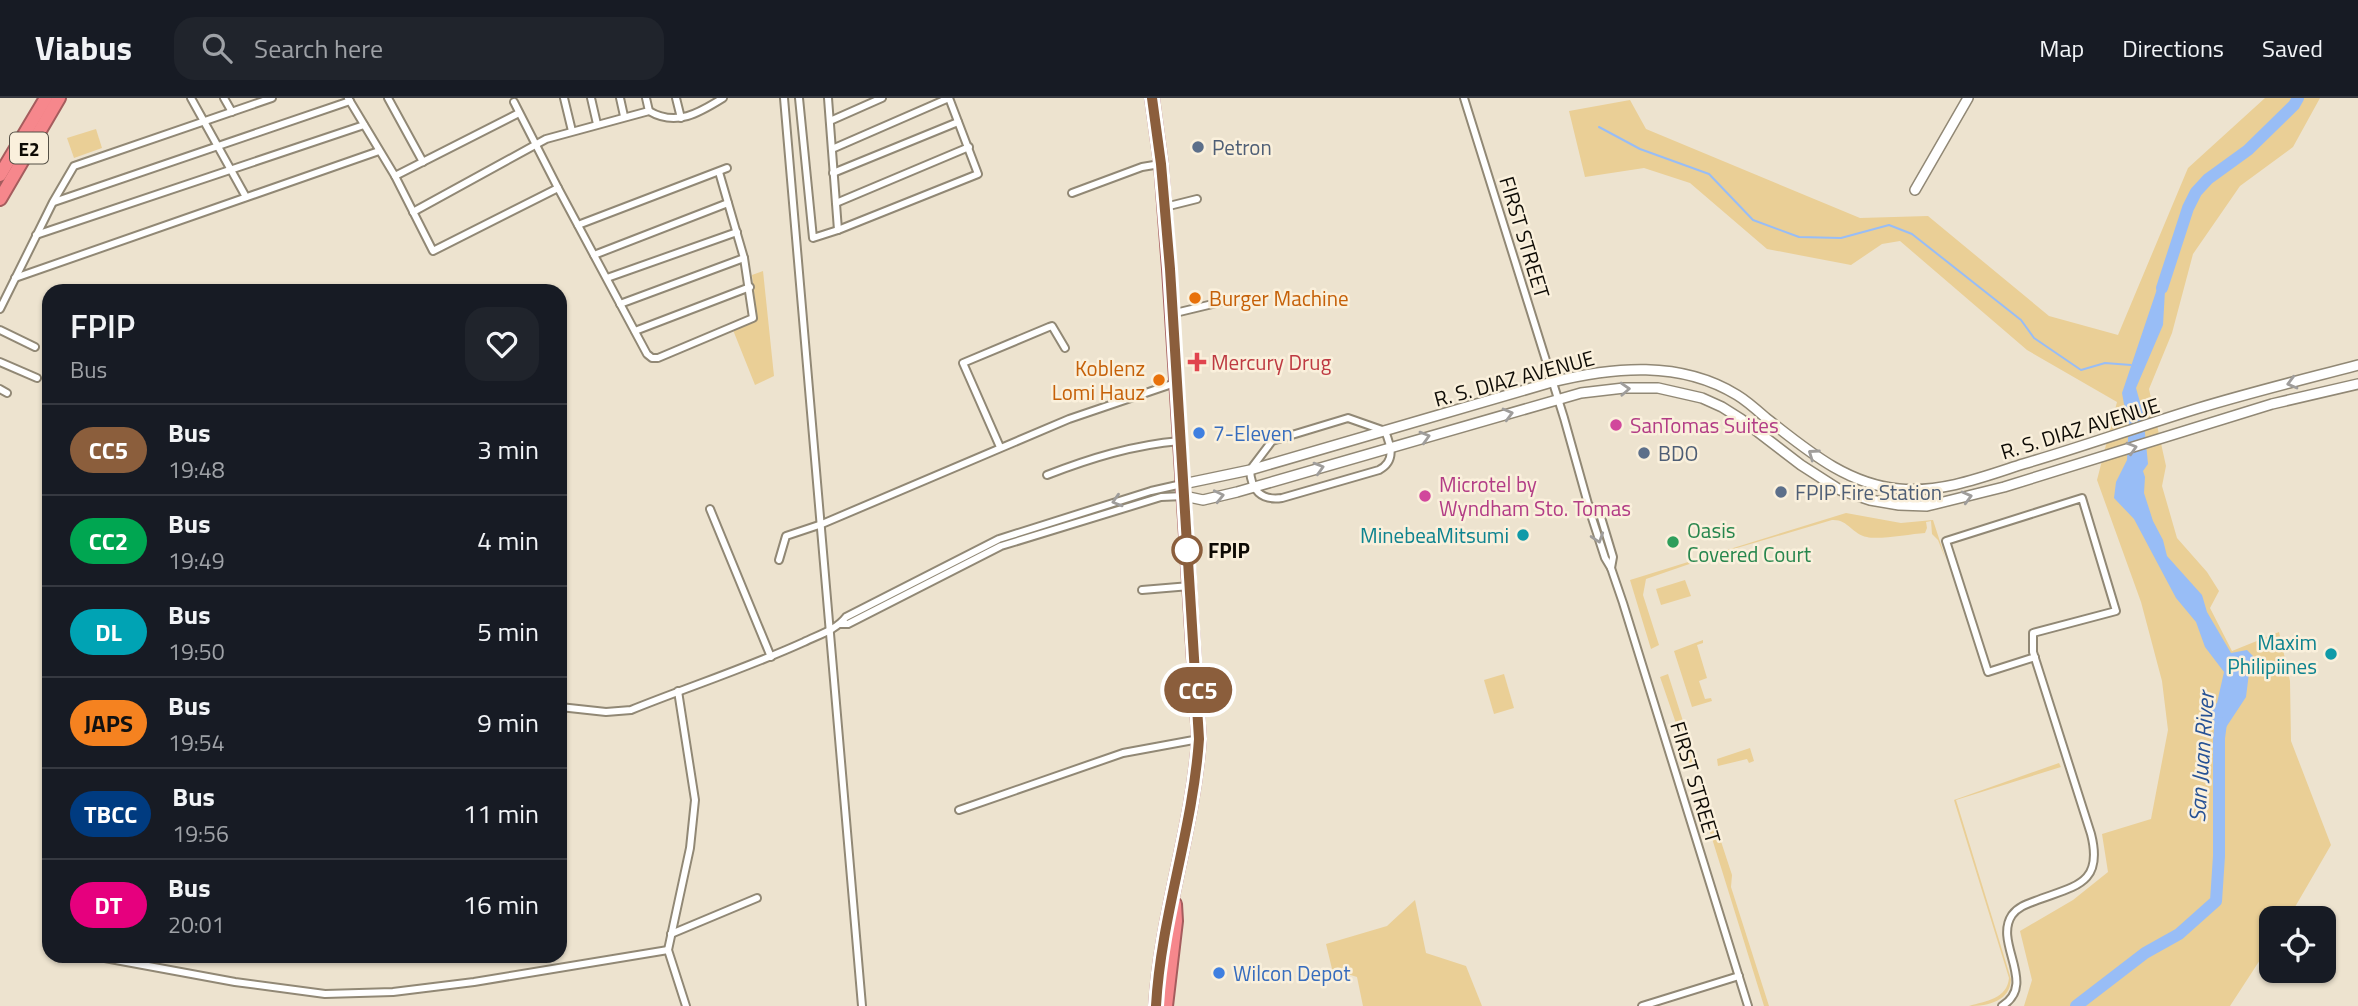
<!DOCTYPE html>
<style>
body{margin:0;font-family:"Titillium Web",sans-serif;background:#20242c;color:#f1f3f6;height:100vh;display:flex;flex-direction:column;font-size:26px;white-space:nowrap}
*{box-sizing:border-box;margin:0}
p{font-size:23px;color:#9ea1a6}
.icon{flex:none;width:38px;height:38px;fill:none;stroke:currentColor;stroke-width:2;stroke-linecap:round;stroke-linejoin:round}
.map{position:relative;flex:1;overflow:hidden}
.panel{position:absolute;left:42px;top:186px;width:525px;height:679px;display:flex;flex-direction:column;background:#171b24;border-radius:21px;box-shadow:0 2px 5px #0004}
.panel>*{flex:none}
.badge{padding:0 14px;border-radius:23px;font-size:24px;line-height:46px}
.controls{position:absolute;left:2259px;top:808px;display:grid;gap:14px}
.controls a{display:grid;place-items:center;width:77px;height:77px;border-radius:14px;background:#171b24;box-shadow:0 2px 5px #0004;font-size:35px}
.map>.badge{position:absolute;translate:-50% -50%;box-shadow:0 0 0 4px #fff}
.round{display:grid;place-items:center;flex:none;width:74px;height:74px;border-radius:21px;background:#20242c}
.headline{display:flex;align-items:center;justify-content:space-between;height:119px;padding:0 28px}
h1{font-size:33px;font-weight:600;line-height:52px}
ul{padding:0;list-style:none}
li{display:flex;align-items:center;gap:21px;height:91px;padding:0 28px;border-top:2px solid #363941}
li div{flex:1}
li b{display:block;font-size:26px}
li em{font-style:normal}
li .badge{min-width:77px;font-weight:700;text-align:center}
header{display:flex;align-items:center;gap:42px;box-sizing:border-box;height:98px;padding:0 35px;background:#171b24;border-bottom:2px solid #363941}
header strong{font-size:33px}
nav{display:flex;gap:38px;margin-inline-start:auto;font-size:24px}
.search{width:490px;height:63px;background:#20242c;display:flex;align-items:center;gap:18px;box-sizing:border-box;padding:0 24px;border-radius:21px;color:#9ea1a6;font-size:26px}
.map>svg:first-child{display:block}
.green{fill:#eacf96}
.water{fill:#98bdf6}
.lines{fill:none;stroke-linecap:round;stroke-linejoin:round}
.stream{stroke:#98bdf6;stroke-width:2}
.river{stroke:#98bdf6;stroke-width:12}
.street-casing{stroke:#918875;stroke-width:10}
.secondary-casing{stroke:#918875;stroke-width:12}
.highway-casing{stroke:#a55c5d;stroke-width:16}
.street{stroke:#fff;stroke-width:6}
.secondary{stroke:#fff;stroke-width:9}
.highway{stroke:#f6878c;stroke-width:12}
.oneway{stroke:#9f9d9b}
.line-casing{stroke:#fff;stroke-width:16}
.line{stroke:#8b5e3c;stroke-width:10}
.service-dot{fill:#5c6f8a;stroke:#faf0dc;stroke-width:2.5}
.food-dot{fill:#e8710a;stroke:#faf0dc;stroke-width:2.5}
.health-dot{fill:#e0444e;stroke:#faf0dc;stroke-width:2.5}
.hotel-dot{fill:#d1479c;stroke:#faf0dc;stroke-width:2.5}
.shop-dot{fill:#3f7fe0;stroke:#faf0dc;stroke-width:2.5}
.culture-dot{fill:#0f9aa8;stroke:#faf0dc;stroke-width:2.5}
.leisure-dot{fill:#2e9e5b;stroke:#faf0dc;stroke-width:2.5}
.stop-dot{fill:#fff;stroke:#8b5e3c;stroke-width:3.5}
.labels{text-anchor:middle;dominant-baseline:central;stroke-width:5;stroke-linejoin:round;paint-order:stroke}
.shield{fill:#faf0dc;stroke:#555046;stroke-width:2}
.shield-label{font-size:19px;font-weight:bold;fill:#0e0b05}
.service-label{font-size:21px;fill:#4e5e75;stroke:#faf0dc;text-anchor:start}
.street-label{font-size:21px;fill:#0e0b05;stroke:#faf0dc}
.food-label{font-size:21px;fill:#c56008;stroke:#faf0dc;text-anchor:start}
.health-label{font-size:21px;fill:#be3a42;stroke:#faf0dc;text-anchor:start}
.hotel-label{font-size:21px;fill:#b23c85;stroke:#faf0dc;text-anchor:start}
.shop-label{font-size:21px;fill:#366cbe;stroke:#faf0dc;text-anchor:start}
.leisure-label{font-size:21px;fill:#27864d;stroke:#faf0dc;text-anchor:start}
.culture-label{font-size:21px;fill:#0d838f;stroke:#faf0dc;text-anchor:end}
.stop-label{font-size:21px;font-weight:bold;fill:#0e0b05;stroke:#faf0dc;text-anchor:start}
.water-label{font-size:23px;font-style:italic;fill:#265295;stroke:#faf0dc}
</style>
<header>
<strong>Viabus</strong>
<div class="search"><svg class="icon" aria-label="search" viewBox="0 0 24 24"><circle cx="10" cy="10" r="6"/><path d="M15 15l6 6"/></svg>Search here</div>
<nav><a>Map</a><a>Directions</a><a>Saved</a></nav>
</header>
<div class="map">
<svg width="2358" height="908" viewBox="0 0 2358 908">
<rect width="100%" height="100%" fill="#ede3cf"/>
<g class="green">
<path d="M 2265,0 L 2320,0 L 2293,49 L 2240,88 L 2193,156 L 2172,235 L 2149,291 L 2166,368 L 2162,388 L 2177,440 L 2207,474 L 2219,493 L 2210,510 L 2232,553 L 2279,534 L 2290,583 L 2291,643 L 2331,747 L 2288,821 L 2272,821 L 2271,845 L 2230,908 L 2024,908 L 2032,882 L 2020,833 L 2073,802 L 2108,774 L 2102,736 L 2151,721 L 2168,632 L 2162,583 L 2141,504 L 2097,382 L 2117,304 L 2027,252 L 1900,143 L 1882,146 L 1851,167 L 1767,151 L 1690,85 L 1644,70 L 1585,79 L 1569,13 L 1630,2 L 1646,31 L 1860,120 L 1928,118 L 2049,218 L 2118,237 L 2188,70 Z"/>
<path d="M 96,31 L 102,50 L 74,60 L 67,40 Z"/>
<path d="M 763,173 L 774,278 L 755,287 L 733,232 L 757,221 L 752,177 Z"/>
<path d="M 1846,415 L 1901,425 L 1933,422 L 1946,462 L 1938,442 L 1932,436 L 1931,423 L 1926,424 L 1927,430 L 1925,435 C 1910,436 1879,442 1867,439 C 1852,436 1848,421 1832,422 L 1730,452 L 1646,481 L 1643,497 L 1659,547 L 1651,551 L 1630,482 Z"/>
<path d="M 1685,482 L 1691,498 L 1661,507 L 1656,491 Z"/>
<path d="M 1703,542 L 1703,545 L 1697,547 L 1707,580 L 1699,583 L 1705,601 L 1711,600 L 1712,603 L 1692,609 L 1674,553 Z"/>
<path d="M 1504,576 L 1514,610 L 1494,616 L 1484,582 Z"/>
<path d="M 1668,576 L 1689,642 L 1687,644 L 1696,661 L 1690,666 L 1660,579 Z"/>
<path d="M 1750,650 L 1754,663 L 1749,665 L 1747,661 L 1718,668 L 1717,661 Z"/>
<path d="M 2059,665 L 2061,669 L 1956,702 L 2011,881 C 2010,903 1989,908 1969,908 C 1986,903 2007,901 2009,880 L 1954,702 Z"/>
<path d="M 1713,719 L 1732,777 L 1731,789 L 1769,908 L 1764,908 L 1706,721 Z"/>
<path d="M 1415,802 L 1426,855 L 1466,868 L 1482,908 L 1363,908 L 1357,879 L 1332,871 L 1326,846 L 1387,828 Z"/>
</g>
<path class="water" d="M 2166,175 L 2163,227 L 2136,290 L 2143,315 L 2148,366 L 2143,373 L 2145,379 L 2144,395 L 2153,423 L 2163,442 L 2167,458 L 2202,497 L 2207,514 L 2231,555 L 2247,552 L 2253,558 L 2250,567 L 2246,599 L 2219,640 L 2205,613 L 2217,605 L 2224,574 L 2205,549 L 2196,524 L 2176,500 L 2134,421 L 2114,400 L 2116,384 L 2127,362 L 2129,317 L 2124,306 L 2122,295 L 2157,191 Z"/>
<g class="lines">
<path class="stream" d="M 1599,29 L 1640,51 L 1709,76 L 1753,122 L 1799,139 L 1841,140 L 1889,127 L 1912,136 L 2021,222 L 2034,240 L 2081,272 L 2105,265 L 2131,267"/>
<g class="river">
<path d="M 2162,190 L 2188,110 L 2196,94 L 2208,81 L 2248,52 L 2294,7 L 2298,0"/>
<path d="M 2076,908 L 2145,855 L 2179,836 L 2216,803 L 2219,758 L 2219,640 L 2221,625"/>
</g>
<defs>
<g id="street">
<path d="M 191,0 L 246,99"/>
<path d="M 224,0 L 232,14"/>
<path d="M 348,0 L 395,78 L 433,153 L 558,90"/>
<path d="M 388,0 L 423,64"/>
<path d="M 564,0 L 572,33"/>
<path d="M 591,0 L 597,26"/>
<path d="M 620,0 L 624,18"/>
<path d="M 646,0 L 649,13"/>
<path d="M 676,0 L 681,20"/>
<path d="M 784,0 L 862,908"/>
<path d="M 799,0 L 813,140 L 838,132 L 828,0"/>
<path d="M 1464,0 L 1564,320 L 1592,420 L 1605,460 L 1611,470 L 1623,505 L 1748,908"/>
<path d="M 514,4 L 558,90 L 647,256 L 652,260 L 658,260 L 753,220 L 744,160 L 719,74"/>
<path d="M 830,23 L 882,0"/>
<path d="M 832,51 L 949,0"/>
<path d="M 833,75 L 958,24"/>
<path d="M 395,78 L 519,15"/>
<path d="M 1072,95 L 1142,69 L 1160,66"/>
<path d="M 54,104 L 350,3"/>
<path d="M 836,105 L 969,49"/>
<path d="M 1165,109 L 1197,101"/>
<path d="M 413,114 L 546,41 L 649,13 C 676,29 699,15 723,0"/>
<path d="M 578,127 L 727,70"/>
<path d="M 838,132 L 978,76 L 949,0"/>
<path d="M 36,137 L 364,27"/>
<path d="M 594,157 L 728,105"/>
<path d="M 15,180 L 379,53"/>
<path d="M 607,180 L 737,134"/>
<path d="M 620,206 L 744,160"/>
<path d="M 0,211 L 53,104 L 74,68 L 272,0"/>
<path d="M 1171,216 L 1221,204"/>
<path d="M 0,232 L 35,249"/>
<path d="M 635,233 L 750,189"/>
<path d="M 0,264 L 37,280"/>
<path d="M 0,291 L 7,295"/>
<path d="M 1348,320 L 1385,333 C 1391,348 1396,363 1379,372 L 1282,400 C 1261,403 1251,392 1250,372 L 1272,343 Z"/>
<path d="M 1000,349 L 963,265 L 1049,229 L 1052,228 L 1065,250"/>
<path d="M 1047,377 C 1091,360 1133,347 1180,343"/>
<path d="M 1591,409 L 1600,416 L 1613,459 L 1611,470"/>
<path d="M 710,411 L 771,559"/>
<path d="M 779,462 L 786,438 L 822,426 L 1069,321 L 1175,285"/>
<path d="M 1142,492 L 1190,488"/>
<path d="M 840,526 L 848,526 L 1001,448 L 1161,399 L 1184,398"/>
<path d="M 678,593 L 695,702 L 690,750 L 668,852 L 686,908"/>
<path d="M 560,609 L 606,614 L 631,612 C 688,589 747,570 804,544 C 818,537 836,532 846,519 L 999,441 L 1151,393 L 1182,386"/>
<path d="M 959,712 L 1123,655 L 1199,641"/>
<path d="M 671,836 L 757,800"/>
<path d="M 94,858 L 235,884 L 325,896 L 393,894 L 474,884 L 668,852"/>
<path d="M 1642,908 L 1739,878"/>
<path d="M 2002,908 C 2038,886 1993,845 2012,817 C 2018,809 2027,806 2035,803 C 2074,788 2104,787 2091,736 L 2033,554 L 2033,535 L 2116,513 L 2082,400 L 1946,443 L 1988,574 L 2035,559"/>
</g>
<g id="secondary">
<path d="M 1915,92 L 1968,0"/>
<path d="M 1183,386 L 1250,372 L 1552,284 C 1613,269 1680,262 1737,297 C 1747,303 1757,312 1766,320 C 1807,352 1846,386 1899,391 C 1942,395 1983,379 2023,366 C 2082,349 2140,328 2199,310 C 2252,294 2305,281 2358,267"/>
<path d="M 1184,398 L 1203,402 L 1237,394 L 1581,295 L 1624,290 L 1658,290 L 1702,300 L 1722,309 L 1741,321 L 1801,367 L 1840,392 L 1870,402 L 1899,407 L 1927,408 L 2004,389 L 2272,306 L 2358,286"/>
</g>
<g id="highway">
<path d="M 1152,0 L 1161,66 L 1169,171 L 1199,641 C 1193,731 1161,818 1156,908"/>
<path d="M 0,77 L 46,0"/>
<path d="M 0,101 L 59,0"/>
<path d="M 1166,908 L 1176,823 L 1175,806"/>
</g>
</defs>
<use href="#street" class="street-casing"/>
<use href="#secondary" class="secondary-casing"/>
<use href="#highway" class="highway-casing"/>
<use href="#street" class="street"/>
<use href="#secondary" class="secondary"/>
<use href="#highway" class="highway"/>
</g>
<defs><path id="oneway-chevron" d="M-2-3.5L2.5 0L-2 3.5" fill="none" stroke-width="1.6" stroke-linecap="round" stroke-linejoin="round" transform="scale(1.75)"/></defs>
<g class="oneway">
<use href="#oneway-chevron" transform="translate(2292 285) rotate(165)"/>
<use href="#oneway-chevron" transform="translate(1625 291) rotate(-3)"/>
<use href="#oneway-chevron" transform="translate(1508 316) rotate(-15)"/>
<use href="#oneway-chevron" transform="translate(1425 339) rotate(-16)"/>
<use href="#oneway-chevron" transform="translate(2132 350) rotate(-17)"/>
<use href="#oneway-chevron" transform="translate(1813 356) rotate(-145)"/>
<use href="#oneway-chevron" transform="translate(1319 370) rotate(-16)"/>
<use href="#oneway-chevron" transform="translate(1219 398) rotate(-13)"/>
<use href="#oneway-chevron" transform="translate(1967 399) rotate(-15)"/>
<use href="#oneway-chevron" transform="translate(1117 403) rotate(163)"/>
<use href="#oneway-chevron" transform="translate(1598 440) rotate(72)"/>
</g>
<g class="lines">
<defs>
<path id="line" d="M 1152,0 L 1161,66 L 1170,171 L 1199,641 C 1193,731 1161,818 1156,908"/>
</defs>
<use href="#line" class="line-casing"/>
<use href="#line" class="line"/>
</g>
<g class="service-dot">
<circle cx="1198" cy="49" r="7"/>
<circle cx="1644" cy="355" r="7"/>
<circle cx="1781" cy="394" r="7"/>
</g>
<g class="food-dot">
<circle cx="1195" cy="200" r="7"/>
<circle cx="1159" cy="282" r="7"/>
</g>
<path class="health-dot" d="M1193.5 253.5h7v7h7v7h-7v7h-7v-7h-7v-7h7z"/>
<g class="hotel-dot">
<circle cx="1616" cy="327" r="7"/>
<circle cx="1425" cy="398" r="7"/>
</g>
<g class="shop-dot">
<circle cx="1199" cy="335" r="7"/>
<circle cx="1219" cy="875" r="7"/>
</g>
<g class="culture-dot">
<circle cx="1523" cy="437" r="7"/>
<circle cx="2331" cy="556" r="7"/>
</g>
<circle class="leisure-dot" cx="1673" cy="444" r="7"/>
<circle class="stop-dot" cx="1187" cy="452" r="14"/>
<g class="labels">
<rect class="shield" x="10" y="34.5" width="38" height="31" rx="5"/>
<g class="shield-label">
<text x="29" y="50">E2</text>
</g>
<g class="service-label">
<text x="1212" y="49">Petron</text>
<text x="1658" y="355">BDO</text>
<text x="1795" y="394">FPIP Fire Station</text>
</g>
<g class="street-label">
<text transform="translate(1525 139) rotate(73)">FIRST STREET</text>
<text transform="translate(1514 280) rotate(-15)">R. S. DIAZ AVENUE</text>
<text transform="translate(2080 330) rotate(-17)">R. S. DIAZ AVENUE</text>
<text transform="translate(1696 684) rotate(73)">FIRST STREET</text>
</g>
<g class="food-label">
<text x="1209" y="200">Burger Machine</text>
<text x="1145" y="270" text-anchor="end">Koblenz<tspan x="1145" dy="24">Lomi Hauz</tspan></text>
</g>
<g class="health-label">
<text x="1211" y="264">Mercury Drug</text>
</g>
<g class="hotel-label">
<text x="1630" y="327">SanTomas Suites</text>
<text x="1439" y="386">Microtel by<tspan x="1439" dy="24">Wyndham Sto. Tomas</tspan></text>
</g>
<g class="shop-label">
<text x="1213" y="335">7-Eleven</text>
<text x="1233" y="875">Wilcon Depot</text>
</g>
<g class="leisure-label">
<text x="1687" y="432">Oasis<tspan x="1687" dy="24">Covered Court</tspan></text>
</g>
<g class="culture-label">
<text x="1509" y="437">MinebeaMitsumi</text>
<text x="2317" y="544">Maxim<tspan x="2317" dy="24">Philipiines</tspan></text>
</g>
<g class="stop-label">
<text x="1208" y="452">FPIP</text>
</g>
<g class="water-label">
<text transform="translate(2201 659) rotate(-86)">San Juan River</text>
</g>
</g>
</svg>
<div class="controls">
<a><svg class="icon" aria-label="locate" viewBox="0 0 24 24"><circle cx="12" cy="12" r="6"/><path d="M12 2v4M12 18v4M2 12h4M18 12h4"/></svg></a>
</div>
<b class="badge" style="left:1198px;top:592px;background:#8b5e3c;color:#fff">CC5</b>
<section class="panel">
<div class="headline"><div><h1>FPIP</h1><p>Bus</p></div><a class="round"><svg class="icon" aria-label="heart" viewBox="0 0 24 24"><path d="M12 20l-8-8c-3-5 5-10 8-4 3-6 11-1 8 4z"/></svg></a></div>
<ul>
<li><span class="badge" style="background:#8b5e3c;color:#fff">CC5</span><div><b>Bus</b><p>19:48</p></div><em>3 min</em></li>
<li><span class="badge" style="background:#00a651;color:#fff">CC2</span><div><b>Bus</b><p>19:49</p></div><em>4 min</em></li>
<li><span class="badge" style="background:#00a3b4;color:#fff">DL</span><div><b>Bus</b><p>19:50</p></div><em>5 min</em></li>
<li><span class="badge" style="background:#f58220;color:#111">JAPS</span><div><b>Bus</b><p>19:54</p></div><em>9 min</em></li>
<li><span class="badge" style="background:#003b80;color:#fff">TBCC</span><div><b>Bus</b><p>19:56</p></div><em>11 min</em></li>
<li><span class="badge" style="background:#e6007e;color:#fff">DT</span><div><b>Bus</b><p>20:01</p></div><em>16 min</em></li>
</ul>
</section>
</div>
